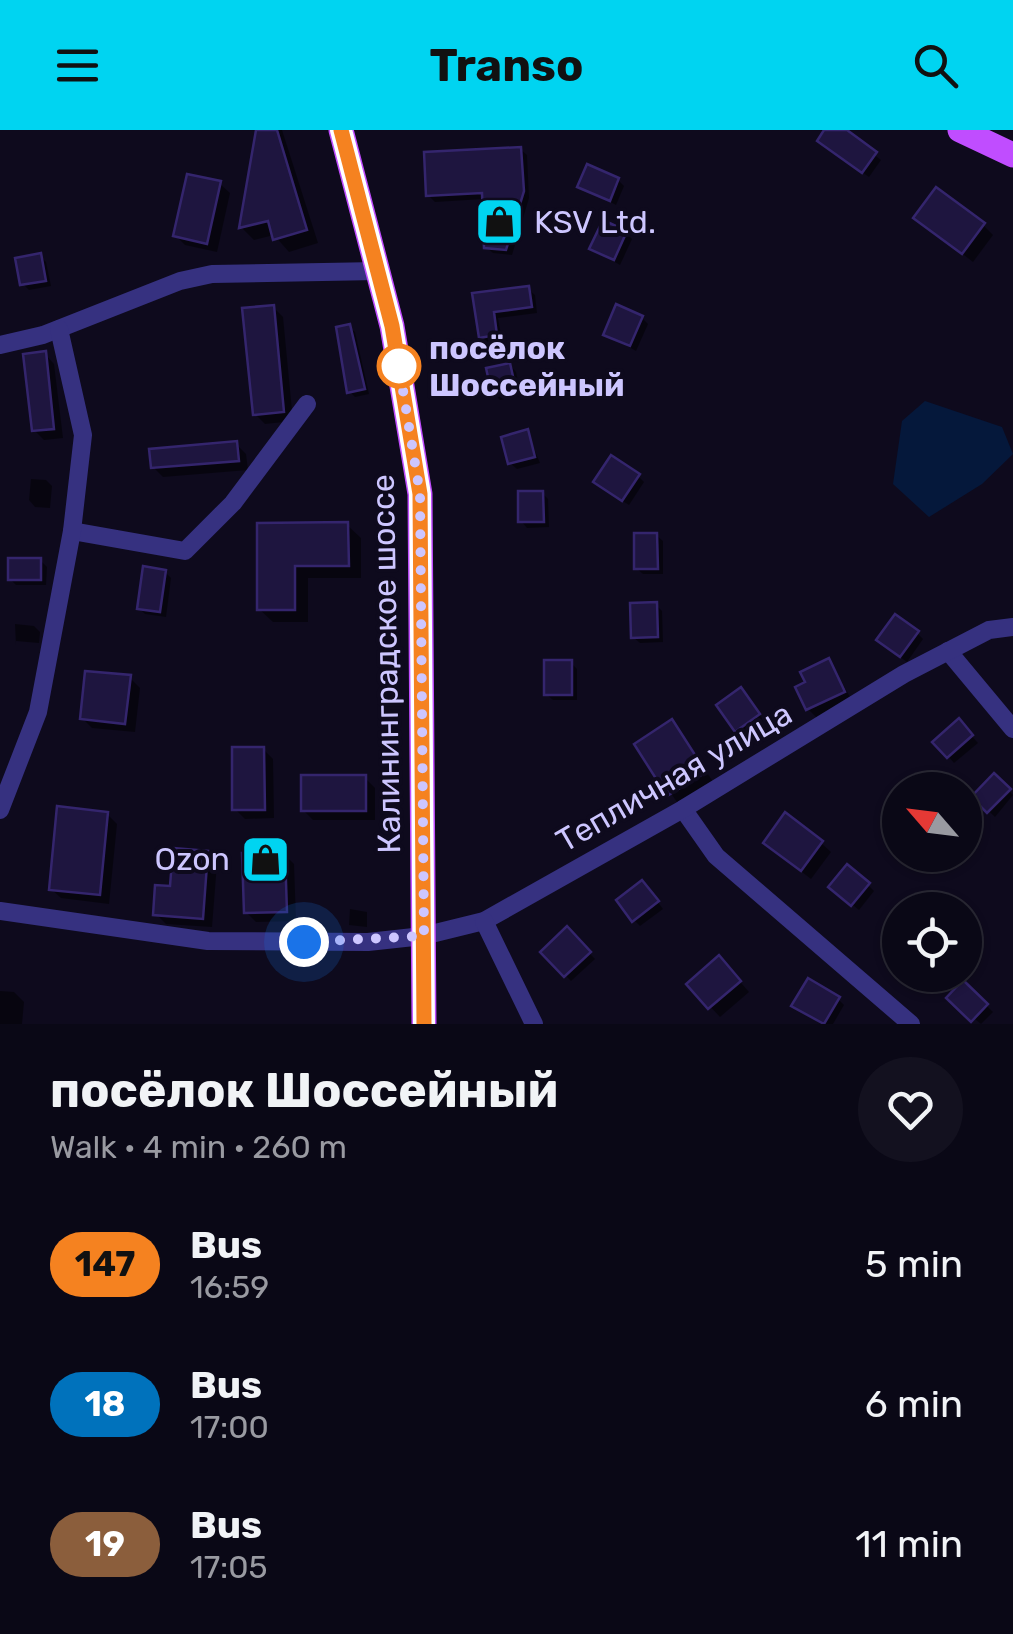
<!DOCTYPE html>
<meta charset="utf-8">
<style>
body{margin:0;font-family:Rubik,sans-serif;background:#13111f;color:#f1f3f6;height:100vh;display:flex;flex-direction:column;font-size:38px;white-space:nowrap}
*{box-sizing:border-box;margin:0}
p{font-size:32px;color:#999aa1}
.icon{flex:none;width:55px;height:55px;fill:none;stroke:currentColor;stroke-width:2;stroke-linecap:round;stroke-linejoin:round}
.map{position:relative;height:894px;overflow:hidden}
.panel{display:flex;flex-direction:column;background:#0a0816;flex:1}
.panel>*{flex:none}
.badge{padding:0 20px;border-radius:32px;font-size:35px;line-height:65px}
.needle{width:65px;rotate:298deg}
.controls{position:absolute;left:882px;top:642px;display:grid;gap:20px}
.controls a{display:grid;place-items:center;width:100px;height:100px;border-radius:50%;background:#0a0816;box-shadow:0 2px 8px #0004,0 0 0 2px #2a2935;font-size:50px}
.you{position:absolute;width:50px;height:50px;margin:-25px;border:8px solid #fff;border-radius:50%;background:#1a73e8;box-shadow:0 0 0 15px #1a73e833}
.map>.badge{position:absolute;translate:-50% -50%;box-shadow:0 0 0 5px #fff}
.round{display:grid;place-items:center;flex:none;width:105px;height:105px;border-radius:52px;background:#13111f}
.summary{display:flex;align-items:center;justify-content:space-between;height:170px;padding:0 50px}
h1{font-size:48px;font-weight:700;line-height:75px}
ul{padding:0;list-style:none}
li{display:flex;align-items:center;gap:30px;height:140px;padding:0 50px}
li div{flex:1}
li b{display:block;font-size:38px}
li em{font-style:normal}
li .badge{min-width:110px;font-weight:700;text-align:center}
header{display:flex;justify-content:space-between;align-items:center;height:130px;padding:0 50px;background:#00d4f1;color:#111;font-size:45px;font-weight:700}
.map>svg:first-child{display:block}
.water{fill:#05183b}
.shadow{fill:#0007}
.building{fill:#1e153f;stroke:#34256d;stroke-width:2.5}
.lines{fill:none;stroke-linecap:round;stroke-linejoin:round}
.street{stroke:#363180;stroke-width:18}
.primary{stroke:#c04dff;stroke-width:25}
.line-casing{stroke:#fff;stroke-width:22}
.line{stroke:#f58220;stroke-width:15}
.walk{stroke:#cdc6ff;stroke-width:10;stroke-dasharray:0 18}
.stop-dot{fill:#fff;stroke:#f58220;stroke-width:5}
.labels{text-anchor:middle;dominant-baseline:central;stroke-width:8;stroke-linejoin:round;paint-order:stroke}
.poi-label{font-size:32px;fill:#cdc6ff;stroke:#0e0a1d;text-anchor:start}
.stop-label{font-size:32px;font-weight:bold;fill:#cdc6ff;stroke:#0e0a1d;text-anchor:start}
.street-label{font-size:32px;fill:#cdc6ff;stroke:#0e0a1d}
</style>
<header><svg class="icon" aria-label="menu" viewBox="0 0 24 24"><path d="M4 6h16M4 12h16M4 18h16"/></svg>Transo<svg class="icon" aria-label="search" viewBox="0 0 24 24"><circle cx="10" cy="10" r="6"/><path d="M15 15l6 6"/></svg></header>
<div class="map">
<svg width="1013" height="894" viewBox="0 0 1013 894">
<rect width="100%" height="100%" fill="#0e0a1d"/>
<path class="water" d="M 925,271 L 1002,297 L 1013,324 L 982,354 L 929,387 L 893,354 L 902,291 Z"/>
<g class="shadow">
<path d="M 259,0 L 282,0 L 318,113 L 289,122 L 274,105 L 254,110 L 242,98 Z"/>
<path d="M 827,0 L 842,0 L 881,30 L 869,47 L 826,17 Z"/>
<path d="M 520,19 L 527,25 L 529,68 L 512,125 L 493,123 L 486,117 L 484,69 L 435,72 L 428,65 Z"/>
<path d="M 618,50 L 624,56 L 616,75 L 580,56 Z"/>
<path d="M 220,54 L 230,63 L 217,122 L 185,115 L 176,106 Z"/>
<path d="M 916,88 L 983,95 L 993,105 L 973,132 Z"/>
<path d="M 626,103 L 632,109 L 620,135 L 592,119 Z"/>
<path d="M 40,126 L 46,132 L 51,156 L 29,160 L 23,154 Z"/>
<path d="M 528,159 L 535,165 L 537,183 L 498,188 L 502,210 L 487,213 L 481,207 L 475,166 Z"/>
<path d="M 273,177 L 283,187 L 293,291 L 265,294 L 255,284 Z"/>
<path d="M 642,188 L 648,194 L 636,221 L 606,204 Z"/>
<path d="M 349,197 L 355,202 L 369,264 L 355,267 L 349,261 Z"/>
<path d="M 45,224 L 54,234 L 63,308 L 44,310 L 34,300 Z"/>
<path d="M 510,235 L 516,242 L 521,266 L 500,270 L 494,264 Z"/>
<path d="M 527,302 L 540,333 L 517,339 L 510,333 Z"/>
<path d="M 236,314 L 246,324 L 248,340 L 163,347 L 153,337 Z"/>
<path d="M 638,346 L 644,352 L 629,375 L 602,358 Z"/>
<path d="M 31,349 L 46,350 L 52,356 L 50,378 L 35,377 L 29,370 Z"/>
<path d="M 542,363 L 548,369 L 549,397 L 527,398 L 521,391 Z"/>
<path d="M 260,395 L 347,395 L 361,408 L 361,448 L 308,448 L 308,492 L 273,492 L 259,479 Z"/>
<path d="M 656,405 L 663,411 L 663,444 L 643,444 L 636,438 Z"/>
<path d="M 40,430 L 47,437 L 46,455 L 16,455 L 10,449 Z"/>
<path d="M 165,442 L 171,448 L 166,487 L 145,484 L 139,478 Z"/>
<path d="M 656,475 L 662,481 L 663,512 L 640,513 L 633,507 Z"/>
<path d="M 15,494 L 34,496 L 40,502 L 39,513 L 16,511 L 16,515 Z"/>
<path d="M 917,503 L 923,509 L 907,532 L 885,516 Z"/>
<path d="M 829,531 L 853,572 L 818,589 L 808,579 Z"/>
<path d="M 571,533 L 577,539 L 577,570 L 553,570 L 546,564 Z"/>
<path d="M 130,548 L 140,558 L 135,602 L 92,598 L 82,588 Z"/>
<path d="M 747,567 L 764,591 L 742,606 L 736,600 Z"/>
<path d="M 959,592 L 978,613 L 954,633 L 936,612 Z"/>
<path d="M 672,593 L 714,653 L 679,675 L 637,614 Z"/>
<path d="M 263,619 L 273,629 L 274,688 L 245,689 L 235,679 Z"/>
<path d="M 994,646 L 1013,665 L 995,687 L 974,667 Z"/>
<path d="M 365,648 L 375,658 L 375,690 L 313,690 L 303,680 Z"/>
<path d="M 107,684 L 117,694 L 109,774 L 61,768 L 51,759 Z"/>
<path d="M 821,713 L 831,722 L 811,749 L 776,722 Z"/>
<path d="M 207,723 L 217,733 L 212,797 L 166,794 L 156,784 Z"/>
<path d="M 284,724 L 294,734 L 296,791 L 256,792 L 246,782 Z"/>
<path d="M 868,755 L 874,761 L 859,780 L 838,763 Z"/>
<path d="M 648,759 L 663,779 L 640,796 L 634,790 Z"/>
<path d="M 350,779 L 367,782 L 367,797 L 349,795 Z"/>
<path d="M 567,800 L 595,829 L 571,851 L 543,822 Z"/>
<path d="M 728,838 L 749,862 L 720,887 L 689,854 Z"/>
<path d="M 963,853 L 993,882 L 981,894 L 949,868 Z"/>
<path d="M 0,861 L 14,862 L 24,872 L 22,894 L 0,894 Z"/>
<path d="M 838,869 L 844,875 L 833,894 L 821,894 L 794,875 Z"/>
</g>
<g class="building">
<path d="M 256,0 L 277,0 L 307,100 L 273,110 L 268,91 L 239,98 Z"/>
<path d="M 824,0 L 847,0 L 877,22 L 862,43 L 817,11 Z"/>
<path d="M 521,17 L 524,61 L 506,120 L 484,118 L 482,63 L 426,66 L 424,22 Z"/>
<path d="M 587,34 L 619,48 L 610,71 L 577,57 Z"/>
<path d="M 187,44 L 221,51 L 207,114 L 173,106 Z"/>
<path d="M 936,57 L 985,93 L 962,124 L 913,88 Z"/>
<path d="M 603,90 L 627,101 L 614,130 L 589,119 Z"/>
<path d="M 41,123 L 46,151 L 20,155 L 15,128 Z"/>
<path d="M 529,156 L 532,177 L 494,182 L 497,205 L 479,208 L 472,163 Z"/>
<path d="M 616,174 L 643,186 L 630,216 L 603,205 Z"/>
<path d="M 274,175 L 284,282 L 253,285 L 242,178 Z"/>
<path d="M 350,194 L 365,259 L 347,263 L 336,197 Z"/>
<path d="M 46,221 L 54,299 L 32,301 L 23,224 Z"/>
<path d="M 510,233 L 516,260 L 492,265 L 486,238 Z"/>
<path d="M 528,299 L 535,327 L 508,334 L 501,307 Z"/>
<path d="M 237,311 L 239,331 L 151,338 L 149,319 Z"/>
<path d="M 611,325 L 640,344 L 622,371 L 593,352 Z"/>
<path d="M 518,361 L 543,361 L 544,392 L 518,392 Z"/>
<path d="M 348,392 L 349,436 L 295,436 L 295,480 L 257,480 L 257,393 Z"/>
<path d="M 634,403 L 657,403 L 658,439 L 634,439 Z"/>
<rect x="8" y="428" width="33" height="22"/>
<path d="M 143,436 L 166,440 L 160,482 L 137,479 Z"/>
<path d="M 657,472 L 658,507 L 631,508 L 630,473 Z"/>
<path d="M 895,484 L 919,501 L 900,527 L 876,510 Z"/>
<path d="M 829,528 L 845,562 L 806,580 L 795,557 L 805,552 L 800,542 Z"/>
<rect x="544" y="530" width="28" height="35"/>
<path d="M 85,541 L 131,545 L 125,594 L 80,589 Z"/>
<path d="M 741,557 L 760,584 L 735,602 L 716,575 Z"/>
<path d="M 959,588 L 973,605 L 947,628 L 932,612 Z"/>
<path d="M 672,589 L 706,642 L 667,666 L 634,614 Z"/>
<path d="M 232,617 L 264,617 L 265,680 L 232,680 Z"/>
<path d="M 994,643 L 1011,659 L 987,683 L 971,667 Z"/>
<rect x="301" y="645" width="65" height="36"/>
<path d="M 57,676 L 108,682 L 100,765 L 49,760 Z"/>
<path d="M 785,682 L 823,711 L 801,741 L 763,713 Z"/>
<path d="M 173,718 L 208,721 L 203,789 L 153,785 L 155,755 L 170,756 Z"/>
<path d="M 285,722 L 287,782 L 244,783 L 242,723 Z"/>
<path d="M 847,734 L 870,753 L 851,776 L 828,757 Z"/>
<path d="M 642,750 L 659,771 L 632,792 L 616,770 Z"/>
<path d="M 567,796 L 591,822 L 564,847 L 540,822 Z"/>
<path d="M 719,825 L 741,851 L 708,879 L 686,854 Z"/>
<path d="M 808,848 L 840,867 L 824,894 L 791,876 Z"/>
<path d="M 963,850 L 988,874 L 971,892 L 946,868 Z"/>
</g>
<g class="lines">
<g class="street">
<path d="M 0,215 L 43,205 L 180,151 L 212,144 L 378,141"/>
<path d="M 72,401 L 185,421 L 233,373 L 307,274"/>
<path d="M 948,521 L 1013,599"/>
<path d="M 683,679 L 716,726 L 911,894"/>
<path d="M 0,680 L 38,582 L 72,401 L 83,305 L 59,199"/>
<path d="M 0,781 L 208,811 L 368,812 L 423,806 L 484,791 L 683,679 L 904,544 L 989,500 L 1013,497"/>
<path d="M 484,791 L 534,894"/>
</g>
<g class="primary">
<path d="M 341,0 L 392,196 L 420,364 L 424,894"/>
<path d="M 960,0 L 1013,25"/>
</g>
</g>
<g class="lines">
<defs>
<path id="line" d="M 341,0 L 392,196 L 420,364 L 424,894"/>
</defs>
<use href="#line" class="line-casing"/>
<use href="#line" class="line"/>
<path class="walk" d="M 304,812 L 424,806 L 420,364 L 399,236"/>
</g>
<defs>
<symbol id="shop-square" viewBox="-11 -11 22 22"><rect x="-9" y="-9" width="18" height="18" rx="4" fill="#00d4f1" stroke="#0e0a1d"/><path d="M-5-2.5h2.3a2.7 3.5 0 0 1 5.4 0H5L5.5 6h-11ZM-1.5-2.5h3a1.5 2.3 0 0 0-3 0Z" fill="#111"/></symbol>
</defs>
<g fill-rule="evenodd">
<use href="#shop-square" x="472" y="64" width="55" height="55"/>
<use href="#shop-square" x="238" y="702" width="55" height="55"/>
</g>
<circle class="stop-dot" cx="399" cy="236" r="20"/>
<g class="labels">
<g class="poi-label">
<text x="534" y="92">KSV Ltd.</text>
<text x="230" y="729" text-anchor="end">Ozon</text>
</g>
<g class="stop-label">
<text x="429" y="218">посёлок<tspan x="429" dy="37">Шоссейный</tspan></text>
</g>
<g class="street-label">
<text transform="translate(386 534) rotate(-91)">Калининградское шоссе</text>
<text transform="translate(674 647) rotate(-30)">Тепличная улица</text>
</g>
</g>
</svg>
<div class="controls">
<a><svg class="needle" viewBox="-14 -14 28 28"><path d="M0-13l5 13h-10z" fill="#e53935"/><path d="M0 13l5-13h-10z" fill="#999aa1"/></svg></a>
<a><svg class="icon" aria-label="locate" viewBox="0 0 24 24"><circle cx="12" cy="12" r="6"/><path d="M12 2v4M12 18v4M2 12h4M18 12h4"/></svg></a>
</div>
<div class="you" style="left:304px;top:812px"></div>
</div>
<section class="panel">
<div class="summary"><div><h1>посёлок Шоссейный</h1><p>Walk · 4 min · 260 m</p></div><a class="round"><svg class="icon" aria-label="heart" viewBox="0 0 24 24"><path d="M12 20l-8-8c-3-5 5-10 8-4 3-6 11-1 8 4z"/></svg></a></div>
<ul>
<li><span class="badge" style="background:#f58220;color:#111">147</span><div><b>Bus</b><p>16:59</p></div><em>5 min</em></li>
<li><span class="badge" style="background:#0072bc;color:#fff">18</span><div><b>Bus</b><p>17:00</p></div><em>6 min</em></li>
<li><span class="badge" style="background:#8b5e3c;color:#fff">19</span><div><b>Bus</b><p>17:05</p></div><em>11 min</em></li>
</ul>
</section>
